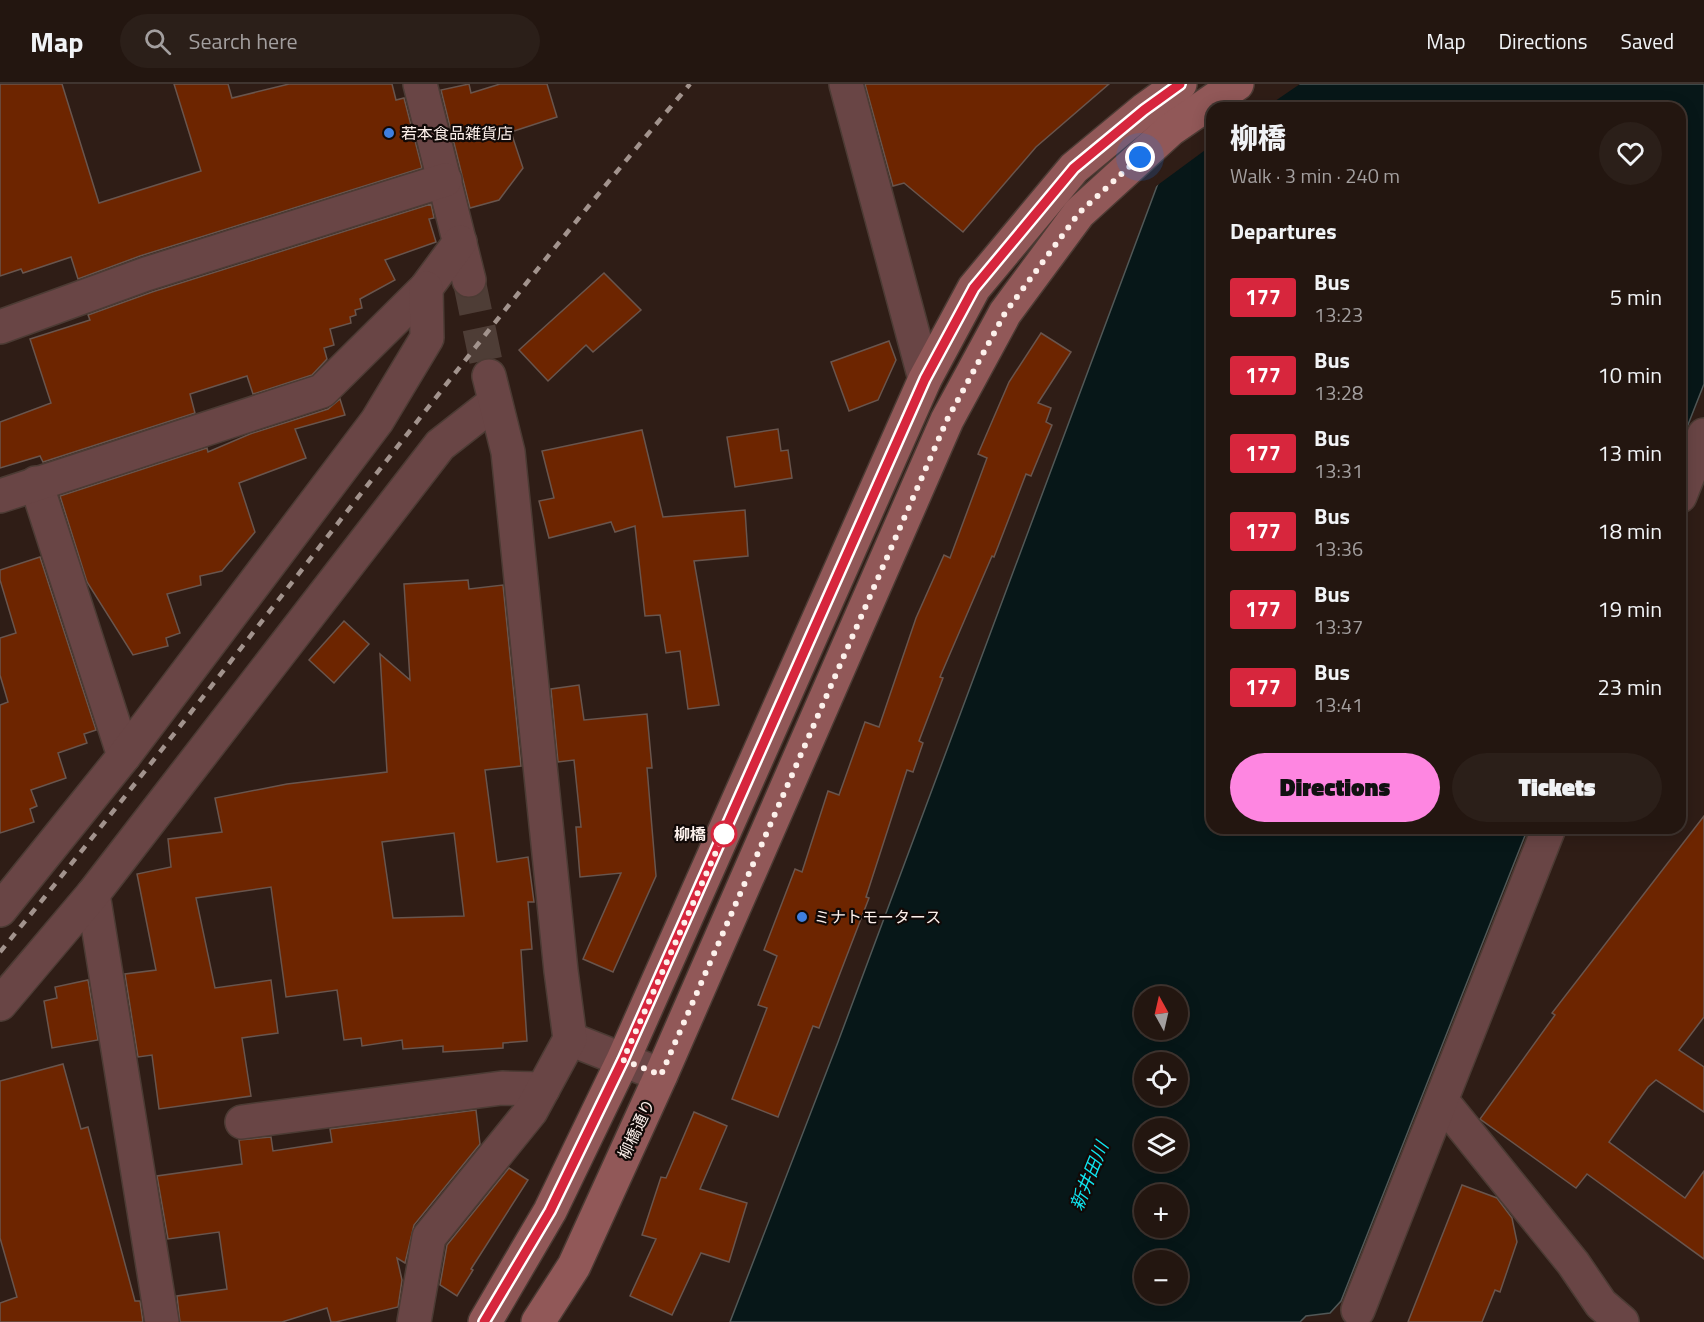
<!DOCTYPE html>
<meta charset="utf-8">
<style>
body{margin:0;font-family:"Titillium Web","Noto Sans JP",sans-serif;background:#2b1f19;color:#f1f3f6;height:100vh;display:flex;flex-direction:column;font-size:22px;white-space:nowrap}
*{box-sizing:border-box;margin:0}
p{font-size:20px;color:#a39f9f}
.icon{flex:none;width:33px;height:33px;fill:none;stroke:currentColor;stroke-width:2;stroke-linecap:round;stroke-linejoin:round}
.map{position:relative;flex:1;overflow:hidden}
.details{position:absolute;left:1206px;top:18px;width:480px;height:732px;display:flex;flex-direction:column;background:#231610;border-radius:18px;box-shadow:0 3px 15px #0003,0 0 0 2px #403530}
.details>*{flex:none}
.badge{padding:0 12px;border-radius:4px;font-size:21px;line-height:39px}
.needle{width:39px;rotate:352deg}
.buttons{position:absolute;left:1134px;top:902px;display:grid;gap:12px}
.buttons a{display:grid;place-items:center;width:54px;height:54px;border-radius:50%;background:#231610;box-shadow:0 3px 15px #0003,0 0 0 2px #403530;font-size:30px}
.you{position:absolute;width:30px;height:30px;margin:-15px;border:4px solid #fff;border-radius:50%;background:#1a73e8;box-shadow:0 0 0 9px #1a73e833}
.map>.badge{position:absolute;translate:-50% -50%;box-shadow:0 0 0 3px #fff}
h2{padding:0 24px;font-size:22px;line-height:54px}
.round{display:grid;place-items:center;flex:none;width:63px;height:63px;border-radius:32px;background:#2b1f19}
.overview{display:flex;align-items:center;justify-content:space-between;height:102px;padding:0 24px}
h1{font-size:28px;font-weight:800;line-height:45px}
.button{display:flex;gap:12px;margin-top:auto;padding:12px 24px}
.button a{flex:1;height:69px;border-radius:36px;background:#fe86e1;color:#111;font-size:24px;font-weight:800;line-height:69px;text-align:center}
.button a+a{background:#2b1f19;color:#f1f3f6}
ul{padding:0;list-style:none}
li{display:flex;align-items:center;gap:18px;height:78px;padding:0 24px}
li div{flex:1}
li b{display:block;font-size:22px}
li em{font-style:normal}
li .badge{min-width:66px;font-weight:700;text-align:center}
header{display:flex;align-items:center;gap:36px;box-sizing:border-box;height:84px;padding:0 30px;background:#231610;border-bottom:2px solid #403530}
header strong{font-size:28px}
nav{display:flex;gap:33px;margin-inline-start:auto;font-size:21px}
.search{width:420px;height:54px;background:#2b1f19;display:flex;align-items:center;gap:15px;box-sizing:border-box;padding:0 21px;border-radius:33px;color:#a39f9f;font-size:22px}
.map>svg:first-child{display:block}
.water{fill:#071718;stroke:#515857;stroke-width:1.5;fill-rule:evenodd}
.pier{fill:#2f1d16}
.building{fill:#6d2500;stroke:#69554d;stroke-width:1.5;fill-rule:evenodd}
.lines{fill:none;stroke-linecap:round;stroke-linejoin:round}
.street-tunnel{stroke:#4e3d36;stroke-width:33;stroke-dasharray:33 16;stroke-linecap:butt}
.street-casing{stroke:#4c3b34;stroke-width:36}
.secondary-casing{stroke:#4c3b34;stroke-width:36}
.street{stroke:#694545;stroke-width:33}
.secondary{stroke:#915858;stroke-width:33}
.rail{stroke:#a2938d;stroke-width:4.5;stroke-dasharray:8 8;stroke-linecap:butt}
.line-casing{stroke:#fff;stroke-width:14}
.line{stroke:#d7263d;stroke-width:9}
.walk{stroke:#fdf0eb;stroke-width:6;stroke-dasharray:0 10.8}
.shop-dot{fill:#3f7fe0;stroke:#110907;stroke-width:2}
.stop-dot{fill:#fff;stroke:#d7263d;stroke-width:3}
.labels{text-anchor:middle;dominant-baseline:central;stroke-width:4.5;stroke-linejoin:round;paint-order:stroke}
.poi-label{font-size:16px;fill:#fdf0eb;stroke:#110907;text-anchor:start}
.stop-label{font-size:16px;font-weight:bold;fill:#fdf0eb;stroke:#110907;text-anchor:end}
.street-label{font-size:16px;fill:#fdf0eb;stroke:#110907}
.water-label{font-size:18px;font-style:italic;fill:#0fe4ef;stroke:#110907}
</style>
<header>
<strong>Map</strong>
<div class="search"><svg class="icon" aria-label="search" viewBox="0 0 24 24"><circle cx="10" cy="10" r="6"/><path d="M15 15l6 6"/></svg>Search here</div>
<nav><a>Map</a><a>Directions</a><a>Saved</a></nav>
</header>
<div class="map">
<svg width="1704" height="1238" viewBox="0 0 1704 1238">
<rect width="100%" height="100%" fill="#2f1d16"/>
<path class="water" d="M 1195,0 L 1704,0 L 1704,300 L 1680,361 L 1680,24 L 1212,24 L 1212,744 L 1528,744 L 1341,1217 L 1330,1229 L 1306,1232 L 1300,1238 L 730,1238 L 838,958 ZM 1144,912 L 1178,912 L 1178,945 L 1144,945 ZM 1144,978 L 1178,978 L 1178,1011 L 1144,1011 ZM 1144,1044 L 1178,1044 L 1178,1077 L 1144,1077 ZM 1144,1110 L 1178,1110 L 1178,1143 L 1144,1143 ZM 1144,1176 L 1178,1176 L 1178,1209 L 1144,1209 Z"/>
<path class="pier" d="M 1192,0 L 1300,0 L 1265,24 L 1212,24 L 1212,61 L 1155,103 Z"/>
<g class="building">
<path d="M 0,0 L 62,0 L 99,119 L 201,87 L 174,0 L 228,0 L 232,14 L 289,0 L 392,0 L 396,16 L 404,14 L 422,84 L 140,172 L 78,195 L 71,173 L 23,189 L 21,185 L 0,192 Z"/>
<path d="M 469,0 L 471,9 L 500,0 L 547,0 L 557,33 L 511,48 L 523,84 L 499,116 L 470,124 L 441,6 Z"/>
<path d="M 865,0 L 1109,0 L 1036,63 L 963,148 L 904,99 L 893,102 Z"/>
<path d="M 431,120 L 434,134 L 429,135 L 436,158 L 385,176 L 395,196 L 360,215 L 362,224 L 355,226 L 356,231 L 350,233 L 351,239 L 330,245 L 334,261 L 324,264 L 327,275 L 312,291 L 253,310 L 247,292 L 190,310 L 195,329 L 43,378 L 40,372 L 0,384 L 0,338 L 51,319 L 30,255 L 90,236 L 88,231 L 152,208 Z"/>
<path d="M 604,189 L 641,226 L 593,268 L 586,261 L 548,297 L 519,266 Z"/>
<path d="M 1041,249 L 1071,268 L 1038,319 L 1051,324 L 1046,338 L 1052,341 L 1031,392 L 1026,390 L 994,473 L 992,472 L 940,593 L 943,594 L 919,657 L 923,659 L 913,688 L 907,686 L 866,813 L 869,814 L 819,944 L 813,942 L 778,1033 L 732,1015 L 767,924 L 758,921 L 777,872 L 764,866 L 795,785 L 802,788 L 828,707 L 839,711 L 865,638 L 879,643 L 916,534 L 944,471 L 950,474 L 987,374 L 978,370 L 1009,298 Z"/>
<path d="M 889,257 L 896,276 L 878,316 L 849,327 L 831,278 Z"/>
<path d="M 340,315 L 345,331 L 295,345 L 306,374 L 239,399 L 255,448 L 222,487 L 200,492 L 201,501 L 167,510 L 180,549 L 166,554 L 168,562 L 133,571 L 87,498 L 60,412 L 207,364 L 208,368 L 250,350 L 328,325 Z"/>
<path d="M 778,345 L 781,367 L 788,366 L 792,394 L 735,403 L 727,353 Z"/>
<path d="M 642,346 L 663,433 L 745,426 L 748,472 L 694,477 L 719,621 L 688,625 L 680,567 L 666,569 L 660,531 L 645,532 L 635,442 L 615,448 L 611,438 L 549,454 L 539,417 L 554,414 L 542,367 Z"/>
<path d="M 40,473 L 96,646 L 84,650 L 87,659 L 58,669 L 66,694 L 31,706 L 37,722 L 30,725 L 34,738 L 0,749 L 0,621 L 8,618 L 0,591 L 0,554 L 16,549 L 0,496 L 0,486 Z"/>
<path d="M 468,496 L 469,505 L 503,501 L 521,682 L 485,686 L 497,778 L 528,773 L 534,818 L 528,818 L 532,865 L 521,866 L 527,957 L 503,959 L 503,964 L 443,968 L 443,962 L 403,965 L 402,956 L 362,962 L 361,954 L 344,956 L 337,906 L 286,913 L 271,803 L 196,814 L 215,904 L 271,896 L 278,949 L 242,954 L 251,1012 L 159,1025 L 152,971 L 138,973 L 125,890 L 156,886 L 137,790 L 171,783 L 168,755 L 222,748 L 215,714 L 287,700 L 387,688 L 380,570 L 410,596 L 404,500 ZM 454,749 L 464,832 L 393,834 L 382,758 Z"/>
<path d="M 344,537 L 369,560 L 334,599 L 309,576 Z"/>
<path d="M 579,601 L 584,636 L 647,630 L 652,684 L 647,684 L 656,792 L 613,888 L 583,875 L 621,789 L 580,793 L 576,743 L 581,743 L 574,676 L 558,678 L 551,605 Z"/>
<path d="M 1704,732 L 1704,933 L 1679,966 L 1704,983 L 1704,1028 L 1656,996 L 1648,1003 L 1609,1058 L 1685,1114 L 1704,1087 L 1704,1175 L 1587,1090 L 1576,1104 L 1480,1035 L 1555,931 L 1552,929 Z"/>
<path d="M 88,896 L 98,956 L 52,964 L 44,917 L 57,914 L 55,903 Z"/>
<path d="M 63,980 L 81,1045 L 88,1043 L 135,1217 L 140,1217 L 143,1238 L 0,1238 L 0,1219 L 17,1213 L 0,1154 L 0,997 Z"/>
<path d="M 476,1026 L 480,1060 L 414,1141 L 405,1179 L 397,1174 L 402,1196 L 398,1223 L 336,1238 L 331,1238 L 327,1224 L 282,1238 L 180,1238 L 177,1212 L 227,1205 L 219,1148 L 168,1155 L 157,1092 L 242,1080 L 239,1056 L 271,1053 L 273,1067 L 332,1058 L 330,1045 Z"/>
<path d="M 694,1028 L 727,1042 L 700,1105 L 747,1119 L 729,1178 L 701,1169 L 672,1231 L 630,1212 L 656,1155 L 642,1151 L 661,1093 L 666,1094 Z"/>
<path d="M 509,1084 L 528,1096 L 471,1185 L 473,1186 L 457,1212 L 440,1201 L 447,1161 Z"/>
<path d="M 1462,1101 L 1497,1114 L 1512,1134 L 1517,1158 L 1500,1208 L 1495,1206 L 1482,1238 L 1408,1238 Z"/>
</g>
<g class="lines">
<path class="street-tunnel" d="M 469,196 L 489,292"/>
<defs>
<g id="street">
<path d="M 420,0 L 469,196"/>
<path d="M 846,0 L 925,295"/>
<path d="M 0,243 L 146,190 L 445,96"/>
<path d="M 36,399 L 124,672"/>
<path d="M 0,412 L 322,307 L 426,204 L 460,158"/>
<path d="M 1680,412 L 1704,351"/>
<path d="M 93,810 L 162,1238"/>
<path d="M 0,826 L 124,672 L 377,337 L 427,254 L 426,204"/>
<path d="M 0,920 L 93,810 L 440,361 L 495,318"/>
<path d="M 570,955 L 661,991"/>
<path d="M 1442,1017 L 1573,1179 L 1601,1220 L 1622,1238"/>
<path d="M 242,1038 L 502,1004 L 543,1005"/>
<path d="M 1358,1226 L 1549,744"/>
<path d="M 414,1238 L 429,1153 L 531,1027 L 570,955 L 561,887 L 508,368 L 489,292"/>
</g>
<g id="secondary">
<path d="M 485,1238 L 550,1127 L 623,976 L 925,295 L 974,204 L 1074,84 L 1144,26 L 1180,0"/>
<path d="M 538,1238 L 574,1182 L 661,991 L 947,336 L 1005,229 L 1079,129 L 1170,46 L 1237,0"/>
</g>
</defs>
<use href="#street" class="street-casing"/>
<use href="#secondary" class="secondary-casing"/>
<use href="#street" class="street"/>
<use href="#secondary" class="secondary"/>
<path class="rail" d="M 0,868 C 234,582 451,282 690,0"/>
</g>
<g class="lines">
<defs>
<path id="line" d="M 484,1238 L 550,1127 L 623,976 L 925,295 L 974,204 L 1074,84 L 1144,26 L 1180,0"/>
</defs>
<use href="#line" class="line-casing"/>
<use href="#line" class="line"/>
<path class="walk" d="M 724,750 L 623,976 L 661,991 L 947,336 L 1005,229 L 1079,129 L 1140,73"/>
</g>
<g class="shop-dot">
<circle cx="389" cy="49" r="6"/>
<circle cx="802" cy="833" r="6"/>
</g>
<circle class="stop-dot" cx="724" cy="750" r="12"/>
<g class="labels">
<g class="poi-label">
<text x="401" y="49">若本食品雑貨店</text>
<text x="814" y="833">ミナトモータース</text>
</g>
<g class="stop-label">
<text x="706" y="750">柳橋</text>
</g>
<g class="street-label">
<text transform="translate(636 1045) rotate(-65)">柳橋通り</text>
</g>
<g class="water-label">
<text transform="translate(1089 1092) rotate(-68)">新井田川</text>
</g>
</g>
</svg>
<div class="buttons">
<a><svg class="needle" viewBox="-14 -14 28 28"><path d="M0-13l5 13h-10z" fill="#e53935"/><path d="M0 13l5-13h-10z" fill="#a39f9f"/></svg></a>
<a><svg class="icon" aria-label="locate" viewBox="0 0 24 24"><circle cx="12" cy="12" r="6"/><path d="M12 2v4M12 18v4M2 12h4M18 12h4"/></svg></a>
<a><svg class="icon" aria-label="layers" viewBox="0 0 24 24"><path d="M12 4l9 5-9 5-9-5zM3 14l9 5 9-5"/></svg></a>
<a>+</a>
<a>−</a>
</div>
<div class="you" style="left:1140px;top:73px"></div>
<section class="details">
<div class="overview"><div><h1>柳橋</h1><p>Walk · 3 min · 240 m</p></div><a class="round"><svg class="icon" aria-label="heart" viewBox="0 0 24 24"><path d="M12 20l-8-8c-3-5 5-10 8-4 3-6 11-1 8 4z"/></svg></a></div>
<h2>Departures</h2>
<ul>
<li><span class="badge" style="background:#d7263d;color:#fff">177</span><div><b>Bus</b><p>13:23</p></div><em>5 min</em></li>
<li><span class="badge" style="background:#d7263d;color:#fff">177</span><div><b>Bus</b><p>13:28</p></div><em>10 min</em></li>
<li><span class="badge" style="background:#d7263d;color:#fff">177</span><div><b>Bus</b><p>13:31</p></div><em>13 min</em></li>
<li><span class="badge" style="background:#d7263d;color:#fff">177</span><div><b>Bus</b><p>13:36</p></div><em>18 min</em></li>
<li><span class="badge" style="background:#d7263d;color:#fff">177</span><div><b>Bus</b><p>13:37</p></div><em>19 min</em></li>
<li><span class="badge" style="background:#d7263d;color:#fff">177</span><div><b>Bus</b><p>13:41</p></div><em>23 min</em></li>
</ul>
<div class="button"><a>Directions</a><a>Tickets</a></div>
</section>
</div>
